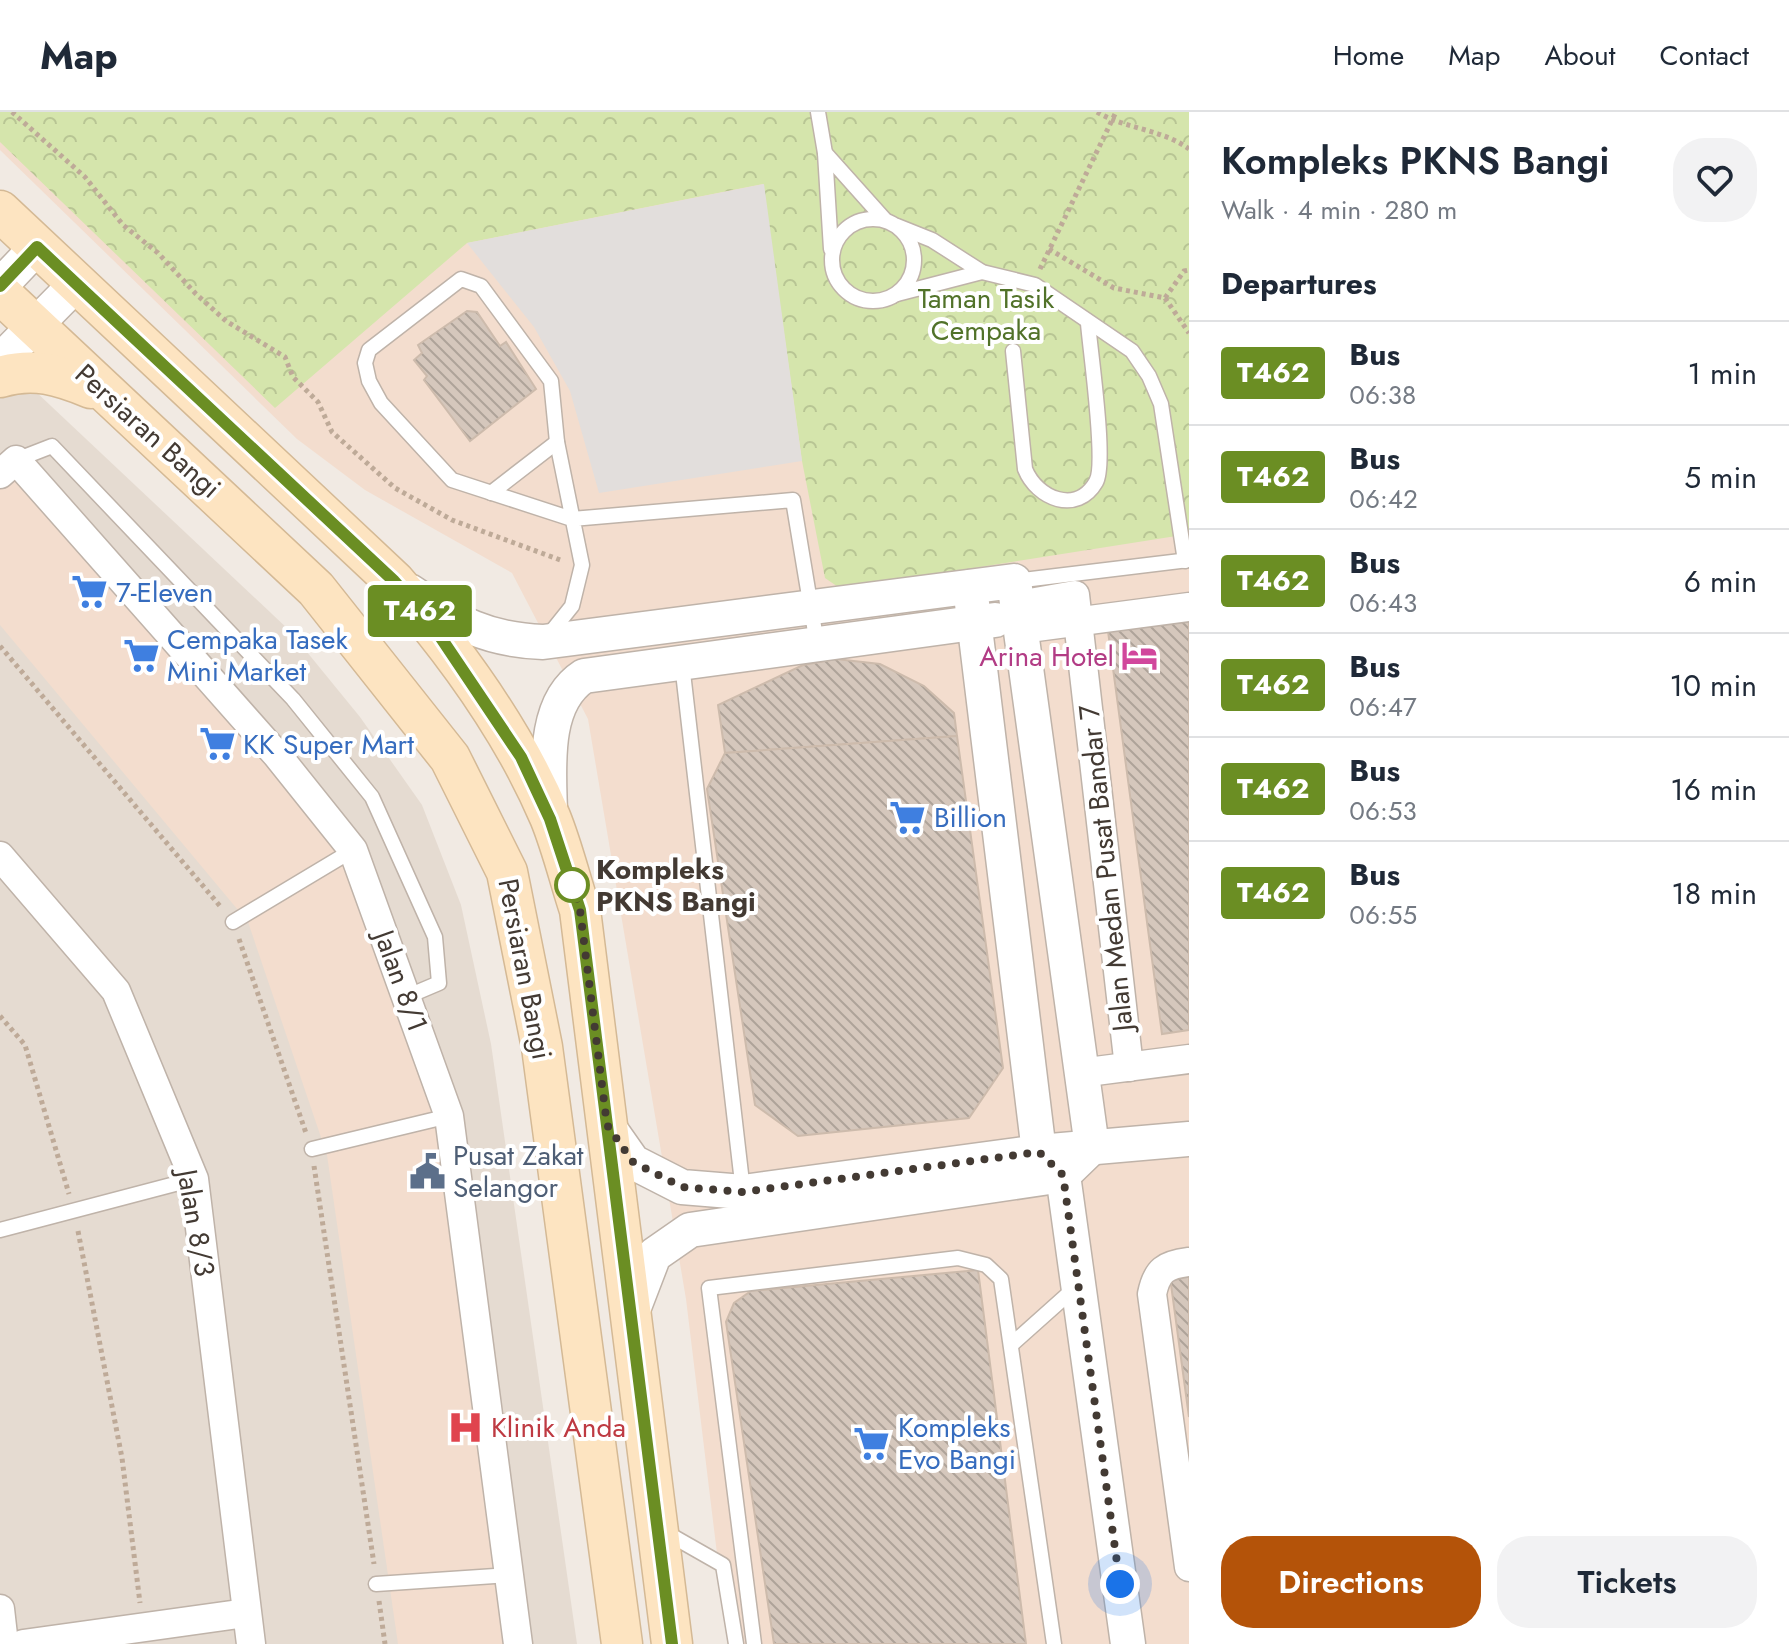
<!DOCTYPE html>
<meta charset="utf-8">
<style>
body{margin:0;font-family:Jost,sans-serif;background:#f2f2f3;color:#1f2937;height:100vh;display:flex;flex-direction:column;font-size:30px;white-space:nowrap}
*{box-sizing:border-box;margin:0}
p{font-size:26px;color:#747a83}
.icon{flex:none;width:44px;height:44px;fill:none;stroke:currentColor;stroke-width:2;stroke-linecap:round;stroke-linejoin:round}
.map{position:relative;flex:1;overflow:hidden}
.panel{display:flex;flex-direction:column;background:#fff;width:600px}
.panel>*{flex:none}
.badge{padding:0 16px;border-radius:6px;font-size:28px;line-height:52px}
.you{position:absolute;width:40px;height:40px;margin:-20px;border:6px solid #fff;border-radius:50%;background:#1a73e8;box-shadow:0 0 0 12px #1a73e833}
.map>.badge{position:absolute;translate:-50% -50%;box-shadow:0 0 0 4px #fff}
h2{padding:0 32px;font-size:30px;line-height:72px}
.round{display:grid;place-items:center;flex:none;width:84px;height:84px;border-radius:32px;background:#f2f2f3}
.headline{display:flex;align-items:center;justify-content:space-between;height:136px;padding:0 32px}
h1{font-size:38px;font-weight:600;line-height:60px}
.button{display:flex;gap:16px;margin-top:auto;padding:16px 32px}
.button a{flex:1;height:92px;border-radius:32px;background:#b45309;color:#fff;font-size:32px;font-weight:600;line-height:92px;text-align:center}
.button a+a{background:#f2f2f3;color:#1f2937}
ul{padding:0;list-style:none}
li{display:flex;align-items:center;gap:24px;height:104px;padding:0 32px;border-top:2px solid #e0e1e3}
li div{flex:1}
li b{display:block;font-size:30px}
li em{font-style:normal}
li .badge{min-width:88px;font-weight:700;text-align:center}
header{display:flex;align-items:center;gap:48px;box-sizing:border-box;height:112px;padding:0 40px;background:#fff;border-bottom:2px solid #e0e1e3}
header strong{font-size:38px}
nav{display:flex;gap:44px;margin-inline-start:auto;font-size:28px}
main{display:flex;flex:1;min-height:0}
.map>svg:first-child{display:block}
.residential{fill:#e5dbd1}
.commercial{fill:#f3ddce}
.park{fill:url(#park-crowns)}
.parking{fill:#e2dedc}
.building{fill:url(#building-back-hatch);stroke:#cdbbac;stroke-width:2}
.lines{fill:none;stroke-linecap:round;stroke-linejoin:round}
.service-casing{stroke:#bfb3a9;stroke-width:17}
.minor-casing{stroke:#bfb3a9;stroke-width:31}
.tertiary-casing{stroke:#bfb3a9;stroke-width:37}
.secondary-casing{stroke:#d4b995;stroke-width:43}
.path{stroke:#beaa98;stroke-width:5;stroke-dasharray:4 4;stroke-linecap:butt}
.service{stroke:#fff;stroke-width:14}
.minor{stroke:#fff;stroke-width:28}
.tertiary{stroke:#fff;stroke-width:34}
.secondary{stroke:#fde4c1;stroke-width:40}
.line-casing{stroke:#fff;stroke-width:18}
.line{stroke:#6b8e23;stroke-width:12}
.walk{stroke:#433a33;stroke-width:8;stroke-dasharray:0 14.4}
.stop-dot{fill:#fff;stroke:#6b8e23;stroke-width:4}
.labels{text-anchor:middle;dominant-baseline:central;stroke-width:8;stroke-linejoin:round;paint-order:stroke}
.park-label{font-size:28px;fill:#517229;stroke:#fff}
.street-label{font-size:28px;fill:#433a33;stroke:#fff}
.shop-label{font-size:28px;fill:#366cbe;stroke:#fff;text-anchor:start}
.hotel-label{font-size:28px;fill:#b23c85;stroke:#fff;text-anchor:end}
.stop-label{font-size:28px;font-weight:bold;fill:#433a33;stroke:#fff;text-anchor:start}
.service-label{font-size:28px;fill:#4e5e75;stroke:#fff;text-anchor:start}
.health-label{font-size:28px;fill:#be3a42;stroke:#fff;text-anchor:start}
</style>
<header>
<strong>Map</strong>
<nav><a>Home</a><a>Map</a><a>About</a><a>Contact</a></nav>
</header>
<main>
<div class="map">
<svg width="1189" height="1532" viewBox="0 0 1189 1532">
<defs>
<pattern id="park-crowns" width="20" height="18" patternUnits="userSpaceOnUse" patternTransform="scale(2)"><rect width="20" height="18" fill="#d5e5ac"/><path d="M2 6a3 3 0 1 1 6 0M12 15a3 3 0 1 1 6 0" fill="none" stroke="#b8c594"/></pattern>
<pattern id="building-back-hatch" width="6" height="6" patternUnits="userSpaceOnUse" patternTransform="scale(2)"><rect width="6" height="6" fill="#d5c7bc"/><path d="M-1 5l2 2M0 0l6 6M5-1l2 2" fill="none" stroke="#aea399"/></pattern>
</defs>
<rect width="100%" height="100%" fill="#f1eae3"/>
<path class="residential" d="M 0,246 L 289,518 L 360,605 L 422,693 L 461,793 L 491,932 L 577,1532 L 0,1532 Z"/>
<g class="commercial">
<path d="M 0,0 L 1189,0 L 1189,1532 L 728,1532 L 686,1187 L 588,607 L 512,461 L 365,378 L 297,327 L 0,38 Z"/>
<path d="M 13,365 L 289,674 L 349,752 L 440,1014 L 510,1532 L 398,1532 L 327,1043 L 248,810 L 0,513 L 0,376 Z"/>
</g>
<path class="park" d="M 0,0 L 1189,0 L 1189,422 L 841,477 L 825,466 L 802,349 L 763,72 L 467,131 L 275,296 L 0,30 Z"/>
<path class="parking" d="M 764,72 L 802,349 L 599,381 L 570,279 L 534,215 L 467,131 Z"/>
<g class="building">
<path d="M 467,199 L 477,200 L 500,234 L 506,230 L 536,277 L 470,329 L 424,268 L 427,264 L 414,248 L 422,241 L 418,233 Z"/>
<path d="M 1189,508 L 1189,918 L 1162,922 L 1108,519 Z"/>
<path d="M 836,547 L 880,552 L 924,574 L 954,601 L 957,624 L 725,641 L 718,593 L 803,553 Z"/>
<path d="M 957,624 L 1003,956 L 969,1006 L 798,1024 L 755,993 L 707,677 L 725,641 Z"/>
<path d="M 978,1158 L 1026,1532 L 774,1532 L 726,1210 L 734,1191 L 751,1179 Z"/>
<path d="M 1189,1162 L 1189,1305 L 1170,1165 Z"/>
</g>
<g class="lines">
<defs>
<g id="service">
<path d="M 818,0 L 825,41 L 831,137"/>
<path d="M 825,41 L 885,108"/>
<circle cx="873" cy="148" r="41"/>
<path d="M 897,114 L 932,128 L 982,160 L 1035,173 L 1132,239 L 1149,264 L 1161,292 L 1185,449"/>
<path d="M 897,182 L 982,160"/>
<path d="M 1013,239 L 1025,357 C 1037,387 1077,403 1096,370 C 1107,352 1090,238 1088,211"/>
<path d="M 16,348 L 52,334 L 293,587 L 372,685 L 435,825 L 439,871 L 406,885"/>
<path d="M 491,381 L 557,330"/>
<path d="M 1015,469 L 1189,448"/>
<path d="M 548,524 L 572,494 L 582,453 L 557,330 L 551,269 L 481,174 L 461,167 L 369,238 L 365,251 L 369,269 L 381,291 L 452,368 L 572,407 L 793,388 L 817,532"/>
<path d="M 682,552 L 743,1079"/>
<path d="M 233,810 L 353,738"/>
<path d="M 312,1037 L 449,1004"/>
<path d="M 0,1118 L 194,1067"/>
<path d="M 1011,1233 L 1076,1175"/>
<path d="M 665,1420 L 723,1453 L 736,1532"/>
<path d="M 376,1472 L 510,1463"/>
<path d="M 754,1532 L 709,1176 L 958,1146 L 986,1153 L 1001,1167 L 1054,1532"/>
</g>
<g id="minor">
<path d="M 0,362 L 16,348 L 277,643 L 353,738 L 449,1004 L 518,1532"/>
<path d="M 1018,493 L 1075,483 L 1129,955"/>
<path d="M 1021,517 L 1189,495"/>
<path d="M 0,744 L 116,879 L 194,1067 L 251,1532"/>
<path d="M 1080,961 L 1189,947"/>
<path d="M 1189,1150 C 1165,1153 1157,1158 1152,1182 L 1189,1455"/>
<path d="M 0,1497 L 4,1532"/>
<path d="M 23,1532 L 246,1501"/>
</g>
<g id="tertiary">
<path d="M 0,174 L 37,135"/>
<path d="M 0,249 L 75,173"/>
<path d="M 970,475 L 1039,1040 L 1055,1055"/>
<path d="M 411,480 C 457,511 487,528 543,530 L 1014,469 L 1092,1035 L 1063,1063 L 690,1118 L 654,1143 L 631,1203"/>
<path d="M 550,701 C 549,657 542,591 584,564 L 995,508"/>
<path d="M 607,1013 L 633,1050 L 682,1075 L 743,1080 L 1039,1040 L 1189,1027"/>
<path d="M 1063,1063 L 1128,1532"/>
</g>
<g id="secondary">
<path d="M 0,99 L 394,469 C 456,540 513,618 550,705 C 562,734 570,768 580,798 L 672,1532"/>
<path d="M 0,181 L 316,477 L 450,646 L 507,760 L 542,935 L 622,1532"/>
<path d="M 0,265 C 34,255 59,263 91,276"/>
</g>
</defs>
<use href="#service" class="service-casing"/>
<use href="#minor" class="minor-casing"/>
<use href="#tertiary" class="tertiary-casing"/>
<use href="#secondary" class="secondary-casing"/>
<g class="path">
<path d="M 12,0 L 85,65 L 123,113 L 158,141 L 196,182 L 226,209 L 285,245 L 293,265 L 318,290 L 332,320 L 395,376 L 452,408 L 563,449"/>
<path d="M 1097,0 C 1125,17 1162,17 1189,37"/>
<path d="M 1049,137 L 1114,176 L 1165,186 L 1184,159 L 1189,158"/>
<path d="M 1040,157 L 1116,0"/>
<path d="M 1165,186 L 1189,221"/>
<path d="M 0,534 L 220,794"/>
<path d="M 239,827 L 306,1021"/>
<path d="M 0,904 L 25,933 L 69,1082"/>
<path d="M 314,1054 L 374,1452"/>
<path d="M 78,1119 L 122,1346 L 140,1491"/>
<path d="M 379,1489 L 385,1532"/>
</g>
<use href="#service" class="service"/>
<use href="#minor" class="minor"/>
<use href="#tertiary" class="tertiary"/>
<use href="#secondary" class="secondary"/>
</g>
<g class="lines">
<defs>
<path id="line" d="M 0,174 L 37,135 L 394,469 L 431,511 L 521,645 L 550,707 L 580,798 L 672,1532"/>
</defs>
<use href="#line" class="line-casing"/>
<use href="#line" class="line"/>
<path class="walk" d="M 572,773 L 580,798 L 607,1013 L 633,1050 L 682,1075 L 743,1080 L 1039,1040 L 1063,1063 L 1120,1472"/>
</g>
<defs>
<symbol id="supermarket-bare" viewBox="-9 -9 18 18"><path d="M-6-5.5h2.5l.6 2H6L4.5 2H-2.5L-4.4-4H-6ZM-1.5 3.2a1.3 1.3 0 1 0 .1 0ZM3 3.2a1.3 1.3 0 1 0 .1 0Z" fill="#3f7fe0" stroke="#fff" stroke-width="2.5" paint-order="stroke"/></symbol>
<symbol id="hotel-bare" viewBox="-9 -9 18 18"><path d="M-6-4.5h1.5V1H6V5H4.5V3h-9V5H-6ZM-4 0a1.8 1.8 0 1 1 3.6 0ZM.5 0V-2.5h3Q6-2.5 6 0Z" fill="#d1479c" stroke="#fff" stroke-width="2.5" paint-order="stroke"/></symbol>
<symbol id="civic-bare" viewBox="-9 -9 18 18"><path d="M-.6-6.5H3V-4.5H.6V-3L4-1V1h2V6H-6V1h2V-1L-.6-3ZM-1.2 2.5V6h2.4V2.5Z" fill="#5c6f8a" stroke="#fff" stroke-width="2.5" paint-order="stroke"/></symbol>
<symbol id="hospital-bare" viewBox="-9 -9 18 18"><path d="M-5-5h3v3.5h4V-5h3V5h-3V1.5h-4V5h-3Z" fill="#e0444e" stroke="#fff" stroke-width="2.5" paint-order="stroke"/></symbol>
</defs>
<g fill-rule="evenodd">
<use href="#supermarket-bare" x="64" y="454" width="51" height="51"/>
<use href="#supermarket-bare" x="116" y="518" width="51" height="51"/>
<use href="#hotel-bare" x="1114" y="518" width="51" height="51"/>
<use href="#supermarket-bare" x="192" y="606" width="51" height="51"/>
<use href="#supermarket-bare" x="882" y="680" width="51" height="51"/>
<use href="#civic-bare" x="402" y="1034" width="51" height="51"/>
<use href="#hospital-bare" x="440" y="1290" width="51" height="51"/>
<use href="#supermarket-bare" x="846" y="1306" width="51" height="51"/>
</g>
<circle class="stop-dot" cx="572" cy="773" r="16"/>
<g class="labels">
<g class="park-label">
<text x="986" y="186">Taman Tasik<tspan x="986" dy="32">Cempaka</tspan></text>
</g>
<g class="street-label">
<text transform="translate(148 319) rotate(42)">Persiaran Bangi</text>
<text transform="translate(1106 756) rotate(-96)">Jalan Medan Pusat Bandar 7</text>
<text transform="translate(525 857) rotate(79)">Persiaran Bangi</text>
<text transform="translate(401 869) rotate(70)">Jalan 8/1</text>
<text transform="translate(196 1111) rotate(80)">Jalan 8/3</text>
</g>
<g class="shop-label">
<text x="116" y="480">7-Eleven</text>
<text x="167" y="527">Cempaka Tasek<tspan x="167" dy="32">Mini Market</tspan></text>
<text x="243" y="632">KK Super Mart</text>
<text x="934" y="705">Billion</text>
<text x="898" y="1315">Kompleks<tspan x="898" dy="32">Evo Bangi</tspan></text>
</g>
<g class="hotel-label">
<text x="1114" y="544">Arina Hotel</text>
</g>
<g class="stop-label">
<text x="596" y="757">Kompleks<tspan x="596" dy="32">PKNS Bangi</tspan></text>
</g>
<g class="service-label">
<text x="453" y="1043">Pusat Zakat<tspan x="453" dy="32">Selangor</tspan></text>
</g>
<g class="health-label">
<text x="491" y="1315">Klinik Anda</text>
</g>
</g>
</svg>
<div class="you" style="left:1120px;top:1472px"></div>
<b class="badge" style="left:420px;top:499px;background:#6b8e23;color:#fff">T462</b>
</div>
<section class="panel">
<div class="headline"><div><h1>Kompleks PKNS Bangi</h1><p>Walk · 4 min · 280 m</p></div><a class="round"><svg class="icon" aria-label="heart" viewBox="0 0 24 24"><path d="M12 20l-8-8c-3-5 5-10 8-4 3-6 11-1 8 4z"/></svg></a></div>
<h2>Departures</h2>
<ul>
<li><span class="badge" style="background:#6b8e23;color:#fff">T462</span><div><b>Bus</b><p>06:38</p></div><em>1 min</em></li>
<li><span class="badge" style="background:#6b8e23;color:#fff">T462</span><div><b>Bus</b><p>06:42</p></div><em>5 min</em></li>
<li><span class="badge" style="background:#6b8e23;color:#fff">T462</span><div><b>Bus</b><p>06:43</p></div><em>6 min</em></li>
<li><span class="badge" style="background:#6b8e23;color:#fff">T462</span><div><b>Bus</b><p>06:47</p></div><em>10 min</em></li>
<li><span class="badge" style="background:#6b8e23;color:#fff">T462</span><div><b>Bus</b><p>06:53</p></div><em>16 min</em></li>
<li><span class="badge" style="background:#6b8e23;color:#fff">T462</span><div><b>Bus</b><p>06:55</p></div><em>18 min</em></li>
</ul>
<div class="button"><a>Directions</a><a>Tickets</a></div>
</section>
</main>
